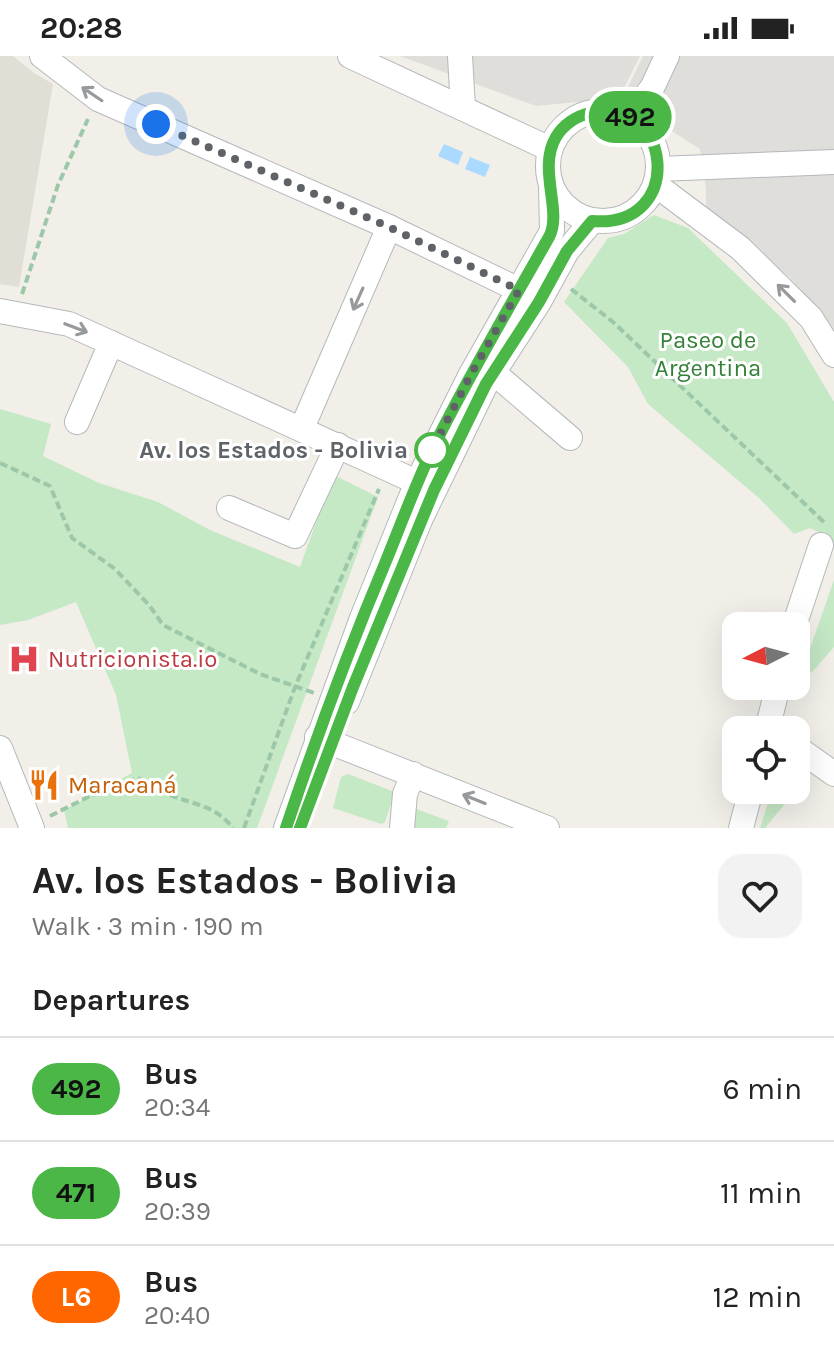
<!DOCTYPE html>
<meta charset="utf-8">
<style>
body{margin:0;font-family:Karla,sans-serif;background:#f2f2f2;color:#222;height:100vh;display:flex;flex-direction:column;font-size:30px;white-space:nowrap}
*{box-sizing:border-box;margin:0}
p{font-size:26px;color:#767676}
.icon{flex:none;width:44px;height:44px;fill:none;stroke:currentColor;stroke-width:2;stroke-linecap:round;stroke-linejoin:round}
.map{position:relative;height:772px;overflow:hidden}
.side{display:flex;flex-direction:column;background:#fff;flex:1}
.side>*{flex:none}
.badge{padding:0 16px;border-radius:26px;font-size:28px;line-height:52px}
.needle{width:52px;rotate:264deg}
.fabs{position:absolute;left:722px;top:556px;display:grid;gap:16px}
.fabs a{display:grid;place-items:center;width:88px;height:88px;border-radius:16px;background:#fff;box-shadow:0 8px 32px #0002;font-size:40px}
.you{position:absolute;width:40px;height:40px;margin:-20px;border:6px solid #fff;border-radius:50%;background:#1a73e8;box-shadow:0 0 0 12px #1a73e833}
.map>.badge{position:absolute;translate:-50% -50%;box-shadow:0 0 0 4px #fff}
h2{padding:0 32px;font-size:30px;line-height:72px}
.round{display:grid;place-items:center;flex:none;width:84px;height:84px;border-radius:24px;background:#f2f2f2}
.headline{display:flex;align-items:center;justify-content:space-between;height:136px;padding:0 32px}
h1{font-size:38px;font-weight:700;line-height:60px}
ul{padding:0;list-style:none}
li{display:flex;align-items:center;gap:24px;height:104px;padding:0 32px;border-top:2px solid #e0e0e0}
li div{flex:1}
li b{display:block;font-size:30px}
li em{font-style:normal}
li .badge{min-width:88px;font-weight:700;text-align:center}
.status{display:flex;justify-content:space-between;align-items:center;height:56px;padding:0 40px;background:#fff;direction:ltr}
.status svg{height:22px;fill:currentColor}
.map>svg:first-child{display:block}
.industrial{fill:#e0deda}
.education{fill:#e1ded6}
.green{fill:#c5e8c5}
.water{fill:#aadaff}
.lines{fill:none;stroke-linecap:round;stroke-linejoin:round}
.minor-casing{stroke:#b5b8bc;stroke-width:26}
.path{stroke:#9cc7a9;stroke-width:4;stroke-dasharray:8 4;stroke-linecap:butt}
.minor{stroke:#fff;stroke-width:24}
.oneway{stroke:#979a9d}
.line-casing{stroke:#fff;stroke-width:18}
.line{stroke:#4ab747;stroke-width:12}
.walk{stroke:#5f6368;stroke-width:8;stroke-dasharray:0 14.4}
.stop-dot{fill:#fff;stroke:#4ab747;stroke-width:4}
.labels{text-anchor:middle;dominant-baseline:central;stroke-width:6;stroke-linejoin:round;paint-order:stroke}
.park-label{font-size:24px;fill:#348238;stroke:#fff}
.stop-label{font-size:24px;font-weight:bold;fill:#5f6368;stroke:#fff;text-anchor:end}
.health-label{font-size:24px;fill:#be3a42;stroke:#fff;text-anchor:start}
.food-label{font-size:24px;fill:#c56008;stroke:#fff;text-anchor:start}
</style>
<div class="status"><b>20:28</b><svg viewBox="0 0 49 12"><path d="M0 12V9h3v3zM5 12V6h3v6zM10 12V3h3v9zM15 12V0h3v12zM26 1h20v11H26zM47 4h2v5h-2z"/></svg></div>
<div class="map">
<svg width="834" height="772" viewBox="0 0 834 772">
<rect width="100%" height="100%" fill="#f1efe8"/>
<g class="industrial">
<path d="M 400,0 L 640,0 L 619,42 L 536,50 Z"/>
<path d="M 643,0 L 834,0 L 834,277 L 819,254 L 789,221 L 706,151 L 706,132 L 700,93 L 622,43 Z"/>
</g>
<path class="education" d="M 0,0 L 13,0 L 34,17 L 53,28 L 19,231 L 0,228 Z"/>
<g class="green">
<path d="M 654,159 L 688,172 L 787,267 L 834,346 L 834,491 L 827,480 L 810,472 L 794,478 L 759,442 L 648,348 L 628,311 L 564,246 L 608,182 L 624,178 Z"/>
<path d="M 0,353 L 51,368 L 43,400 L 99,427 L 158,446 L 210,474 L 300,511 L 319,458 L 336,420 L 378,441 L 257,772 L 68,772 L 64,754 L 132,717 L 116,639 L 76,546 L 28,564 L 0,569 Z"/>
<path d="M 834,524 L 834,591 L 814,614 L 798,627 Z"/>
<path d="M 348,718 L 392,735 L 394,738 L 385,766 L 381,768 L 333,752 L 341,721 Z"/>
<path d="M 796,731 L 798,732 L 765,772 L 760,772 L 772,734 L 796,734 Z"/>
<path d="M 416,753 L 449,765 L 446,772 L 414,772 Z"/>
</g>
<g class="water">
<path d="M 444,88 L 463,96 L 458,109 L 438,100 Z"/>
<path d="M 470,101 L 490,109 L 485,121 L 465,113 Z"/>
</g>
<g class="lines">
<defs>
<g id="minor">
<path d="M 42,0 L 98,43 L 389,171 L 519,234"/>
<path d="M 350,0 L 550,93"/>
<path d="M 460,0 L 463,52"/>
<circle cx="603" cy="110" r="55"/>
<path d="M 629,61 L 652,32 L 667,0"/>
<path d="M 659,113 L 834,106"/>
<path d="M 656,129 L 740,192 L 811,262 L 834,299"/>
<path d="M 0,255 L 69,268 L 432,433"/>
<path d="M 494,317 L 570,382"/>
<path d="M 77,366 L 111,287"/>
<path d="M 302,372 L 389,171"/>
<path d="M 229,452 L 295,480 L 338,389"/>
<path d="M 794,570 L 821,489"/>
<path d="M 347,646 L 420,464 L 486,328 L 539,246 L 567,195 L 592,165"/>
<path d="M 767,674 L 778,630"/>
<path d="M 317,681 L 547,772"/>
<path d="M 796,691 L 834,718"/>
<path d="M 0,692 L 32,772"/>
<path d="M 286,772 L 362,562 L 417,426 L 470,320 L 552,175 L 551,130"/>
<path d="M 402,772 L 405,738 L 413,718"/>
<path d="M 741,772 L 751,734"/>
</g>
</defs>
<use href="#minor" class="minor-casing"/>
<g class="path">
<path d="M 571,233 L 613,266 L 826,468"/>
<path d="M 22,238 L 58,129 L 88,63"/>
<path d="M 0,407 L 50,430 L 72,482 L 115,513 L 149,549 L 163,569 L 260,618 L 314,637"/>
<path d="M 50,760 L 90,740 L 138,722 C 149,727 160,735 172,740 C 196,749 216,750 233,772"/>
<path d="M 244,772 L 295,631 L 379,433"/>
</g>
<use href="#minor" class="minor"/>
</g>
<defs><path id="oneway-shaft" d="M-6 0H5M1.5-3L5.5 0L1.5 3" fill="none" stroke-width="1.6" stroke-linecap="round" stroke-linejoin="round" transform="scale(2)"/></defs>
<g class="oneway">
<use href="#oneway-shaft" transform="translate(92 38) rotate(-146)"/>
<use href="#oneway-shaft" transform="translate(786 237) rotate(-135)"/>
<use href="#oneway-shaft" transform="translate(358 243) rotate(114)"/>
<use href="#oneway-shaft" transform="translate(76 272) rotate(21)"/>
<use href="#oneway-shaft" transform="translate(474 743) rotate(-158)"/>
</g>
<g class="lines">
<defs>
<path id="line" d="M 286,772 C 316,682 349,593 386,505 C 401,468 415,430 432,394 C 468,321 509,252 549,181 C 563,155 537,113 556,81 C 563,69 576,60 590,57 C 671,36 688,173 592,165 L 567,195 L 539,246 L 486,328 L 434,434 L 353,631 L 300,772"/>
</defs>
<use href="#line" class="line-casing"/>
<use href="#line" class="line"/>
<path class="walk" d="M 156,68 L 389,171 L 519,234 L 470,320 L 432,394"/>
</g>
<defs>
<symbol id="hospital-bare" viewBox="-9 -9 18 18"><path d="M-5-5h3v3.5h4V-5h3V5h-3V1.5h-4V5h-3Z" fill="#e0444e" stroke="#fff" stroke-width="2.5" paint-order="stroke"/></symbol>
<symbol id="restaurant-bare" viewBox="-9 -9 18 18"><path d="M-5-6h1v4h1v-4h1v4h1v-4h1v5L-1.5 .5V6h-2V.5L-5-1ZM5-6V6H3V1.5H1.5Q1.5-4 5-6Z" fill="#e8710a" stroke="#fff" stroke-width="2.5" paint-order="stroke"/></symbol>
</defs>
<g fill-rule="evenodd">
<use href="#hospital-bare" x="2" y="581" width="44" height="44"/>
<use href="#restaurant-bare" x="22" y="707" width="44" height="44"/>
</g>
<circle class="stop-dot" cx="432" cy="394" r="16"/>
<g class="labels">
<g class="park-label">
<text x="708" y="284">Paseo de<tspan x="708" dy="28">Argentina</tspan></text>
</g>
<g class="stop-label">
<text x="408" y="394">Av. los Estados - Bolivia</text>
</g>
<g class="health-label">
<text x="48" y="603">Nutricionista.io</text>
</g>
<g class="food-label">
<text x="68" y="729">Maracaná</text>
</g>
</g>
</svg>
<div class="fabs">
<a><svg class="needle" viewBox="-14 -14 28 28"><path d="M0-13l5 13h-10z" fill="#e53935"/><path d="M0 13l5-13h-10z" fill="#767676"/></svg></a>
<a><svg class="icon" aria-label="locate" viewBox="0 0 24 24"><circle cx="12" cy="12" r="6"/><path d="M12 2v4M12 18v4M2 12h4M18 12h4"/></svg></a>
</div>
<div class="you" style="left:156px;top:68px"></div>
<b class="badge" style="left:630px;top:61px;background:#4ab747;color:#111">492</b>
</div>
<section class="side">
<div class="headline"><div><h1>Av. los Estados - Bolivia</h1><p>Walk · 3 min · 190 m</p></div><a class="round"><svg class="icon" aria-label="heart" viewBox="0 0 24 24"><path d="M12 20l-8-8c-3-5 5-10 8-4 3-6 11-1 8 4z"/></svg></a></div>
<h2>Departures</h2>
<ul>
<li><span class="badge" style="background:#4ab747;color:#111">492</span><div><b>Bus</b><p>20:34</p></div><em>6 min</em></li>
<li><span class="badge" style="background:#4ab747;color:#111">471</span><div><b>Bus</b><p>20:39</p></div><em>11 min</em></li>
<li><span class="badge" style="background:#f60;color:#fff">L6</span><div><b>Bus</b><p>20:40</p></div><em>12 min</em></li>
</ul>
</section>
